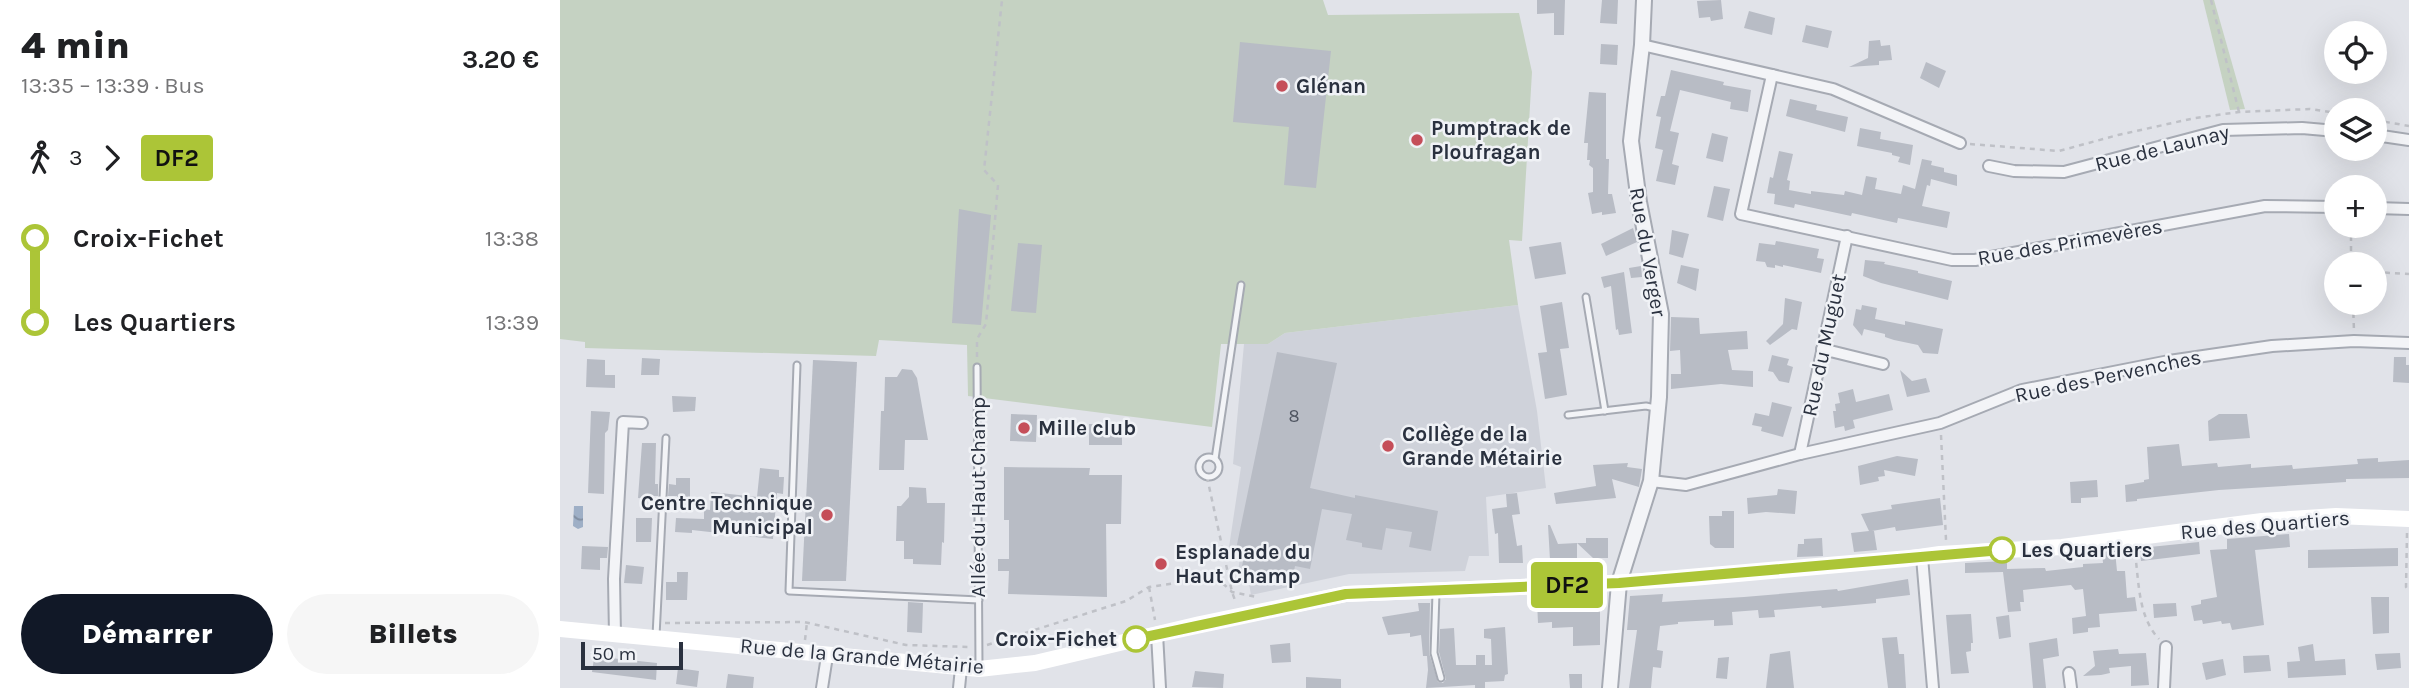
<!DOCTYPE html>
<html lang="fr">
<meta charset="utf-8">
<style>
body{margin:0;font-family:Karla,sans-serif;background:#f6f6f6;color:#202124;height:100vh;display:flex;flex-direction:column;font-size:26px;white-space:nowrap}
*{box-sizing:border-box;margin:0}
p{font-size:23px;color:#757577}
.icon{flex:none;width:38px;height:38px;fill:none;stroke:currentColor;stroke-width:2;stroke-linecap:round;stroke-linejoin:round}
.map{position:relative;flex:1;overflow:hidden}
.drawer{display:flex;flex-direction:column;background:#fff;width:560px}
.drawer>*{flex:none}
.badge{padding:0 14px;border-radius:5px;font-size:24px;line-height:46px}
.fabs{position:absolute;left:1764px;top:21px;display:grid;gap:14px}
.fabs a{display:grid;place-items:center;width:63px;height:63px;border-radius:50%;background:#fff;box-shadow:0 7px 28px #0002;font-size:35px}
.scale{position:absolute;left:21px;bottom:18px;width:102px;box-sizing:border-box;padding-left:7px;border:4px solid #2a313f;border-top:0;font-size:19px;line-height:24px;white-space:nowrap;color:#2a313f;-webkit-text-stroke:5px #f0f2f6;paint-order:stroke}
.map>.badge{position:absolute;translate:-50% -50%;box-shadow:0 0 0 4px #fff}
.legs{display:flex;align-items:center;gap:10px;height:77px;padding:0 21px;font-size:23px}
.legs p{margin-inline-start:auto}
.head{display:flex;align-items:center;justify-content:space-between;height:119px;padding:0 21px}
h1{font-size:38px;font-weight:800;line-height:52px}
.button{display:flex;gap:14px;margin-top:auto;padding:14px 21px}
.button a{flex:1;height:80px;border-radius:42px;background:#111827;color:#fff;font-size:28px;font-weight:800;line-height:80px;text-align:center}
.button a+a{background:#f6f6f6;color:#202124}
ul{padding:0 21px;list-style:none}
li{display:flex;align-items:center;gap:24px;height:84px;font-size:26px}
li i{display:grid;place-items:center;width:10px;height:100%;margin:0 9px;background:currentColor}
li i::after{content:'';width:18px;height:18px;margin:-9px;border:5px solid;border-radius:50%;background:#fff}
li p{margin-inline-start:auto}
li:first-child i{background:linear-gradient(#0000 50%,currentColor 0)}
li:last-child i{background:linear-gradient(currentColor 50%,#0000 0)}
main{display:flex;flex:1;min-height:0}
.map>svg:first-child{display:block}
.built{fill:#cfd2da}
.green{fill:#c5d2c2}
.water{fill:url(#water-waves)}
.building{fill:#b8bcc5}
.lines{fill:none;stroke-linecap:round;stroke-linejoin:round}
.service-casing{stroke:#a6aab3;stroke-width:9}
.minor-casing{stroke:#a6aab3;stroke-width:14}
.tertiary-casing{stroke:#a6aab3;stroke-width:18}
.path{stroke:#bfc1c7;stroke-width:2.5;stroke-dasharray:5 5;stroke-linecap:butt}
.service{stroke:#f3f4f7;stroke-width:5}
.minor{stroke:#f3f4f7;stroke-width:10}
.tertiary{stroke:#f3f4f7;stroke-width:14}
.secondary{stroke:#fff;stroke-width:16}
.line-1-casing{stroke:#fff;stroke-width:16}
.line-1{stroke:#acc537;stroke-width:10}
.poi-dot{fill:#c54e59;stroke:#f0f2f6;stroke-width:2.5}
.stop-1-dot{fill:#fff;stroke:#acc537;stroke-width:3.5}
.labels{text-anchor:middle;dominant-baseline:central;stroke-width:5;stroke-linejoin:round;paint-order:stroke}
.number-label{font-size:18px;fill:#4e5460}
.poi-label{font-size:21px;font-weight:bold;fill:#2a313f;stroke:#f0f2f6;text-anchor:start}
.street-label{font-size:21px;fill:#2a313f;stroke:#f0f2f6}
.stop-label{font-size:21px;font-weight:bold;fill:#2a313f;stroke:#f0f2f6;text-anchor:start}
</style>
<main>
<section class="drawer">
<div class="head"><div><h1>4 min</h1><p>13:35 – 13:39 · Bus</p></div><b>3.20 €</b></div>
<div class="legs"><svg class="icon" aria-label="walk" viewBox="0 0 24 24"><circle cx="13" cy="4" r="2"/><path d="M13 8l-2 6 4 7M11 14l-3 7M7 12l3-4h3l4 4"/></svg>3<svg class="icon" aria-label="forward" viewBox="0 0 24 24"><path d="M9 5l7 7-7 7"/></svg><b class="badge" style="background:#acc537;color:#111">DF2</b></div>
<ul>
<li><i style="color:#acc537"></i><b>Croix-Fichet</b><p>13:38</p></li>
<li><i style="color:#acc537"></i><b>Les Quartiers</b><p>13:39</p></li>
</ul>
<div class="button"><a>Démarrer</a><a>Billets</a></div>
</section>
<div class="map">
<svg width="1849" height="688" viewBox="0 0 1849 688">
<defs>
<pattern id="water-waves" width="16" height="10" patternUnits="userSpaceOnUse" patternTransform="scale(1.75)"><rect width="16" height="10" fill="#9eafc6"/><path d="M0 5q4-4 8 0t8 0" fill="none" stroke="#818fa2"/></pattern>
</defs>
<rect width="100%" height="100%" fill="#e1e3e9"/>
<path class="built" d="M 958,305 L 977,411 L 986,488 L 926,497 L 929,556 L 909,556 L 905,571 L 789,574 L 691,595 L 688,578 L 678,572 L 680,558 L 668,554 L 681,467 L 673,464 L 684,344 L 708,344 L 725,333 Z"/>
<g class="green">
<path d="M 0,0 L 763,0 L 768,15 L 959,13 L 972,72 L 962,241 L 949,240 L 958,305 L 725,333 L 708,344 L 661,344 L 652,427 L 408,396 L 407,345 L 319,340 L 316,356 L 25,348 L 25,342 L 0,339 Z"/>
<path d="M 1643,0 L 1654,0 L 1685,109 L 1670,110 Z"/>
</g>
<path class="water" d="M 14,506 L 23,506 L 23,527 L 18,529 L 13,526 Z"/>
<g class="building">
<path d="M 977,0 L 1005,0 L 1004,35 L 994,35 L 994,13 L 977,14 Z"/>
<path d="M 1042,0 L 1058,0 L 1057,24 L 1040,23 Z"/>
<path d="M 1161,0 L 1163,19 L 1151,21 L 1150,17 L 1139,18 L 1137,1 Z"/>
<path d="M 1189,11 L 1215,18 L 1212,35 L 1184,28 Z"/>
<path d="M 1246,25 L 1272,31 L 1268,48 L 1242,42 Z"/>
<path d="M 1320,40 L 1321,46 L 1330,45 L 1332,60 L 1319,61 L 1319,65 L 1289,67 L 1308,58 L 1309,41 Z"/>
<path d="M 680,42 L 771,51 L 756,188 L 724,185 L 729,127 L 673,122 Z"/>
<path d="M 1041,44 L 1058,45 L 1057,65 L 1040,64 Z"/>
<path d="M 1366,62 L 1386,71 L 1379,88 L 1360,78 Z"/>
<path d="M 1111,70 L 1164,82 L 1163,85 L 1191,90 L 1188,112 L 1170,109 L 1171,102 L 1120,90 L 1110,131 L 1119,133 L 1112,164 L 1119,166 L 1115,185 L 1096,181 L 1103,150 L 1095,148 L 1101,117 L 1096,116 L 1101,96 L 1105,96 Z"/>
<path d="M 1029,92 L 1046,93 L 1046,159 L 1049,159 L 1048,194 L 1052,194 L 1056,213 L 1042,215 L 1042,212 L 1032,214 L 1028,193 L 1033,192 L 1033,168 L 1029,165 L 1030,160 L 1027,160 L 1028,143 L 1024,143 Z"/>
<path d="M 1230,99 L 1257,105 L 1256,110 L 1288,117 L 1285,132 L 1226,116 Z"/>
<path d="M 1300,128 L 1321,132 L 1320,139 L 1353,145 L 1350,165 L 1338,162 L 1340,157 L 1332,155 L 1332,153 L 1297,146 Z"/>
<path d="M 1152,133 L 1168,137 L 1163,162 L 1146,158 Z"/>
<path d="M 1219,151 L 1233,154 L 1227,180 L 1230,181 L 1229,190 L 1251,194 L 1251,191 L 1284,195 L 1285,191 L 1302,195 L 1306,176 L 1317,178 L 1315,189 L 1341,194 L 1343,185 L 1355,189 L 1362,159 L 1372,161 L 1371,165 L 1384,168 L 1384,172 L 1397,175 L 1397,186 L 1371,179 L 1370,186 L 1367,185 L 1362,206 L 1390,212 L 1387,228 L 1338,218 L 1337,223 L 1292,213 L 1291,216 L 1235,204 L 1234,208 L 1214,204 L 1215,194 L 1207,193 L 1210,177 L 1213,178 Z"/>
<path d="M 1154,186 L 1170,189 L 1163,221 L 1147,217 Z"/>
<path d="M 399,209 L 431,215 L 421,325 L 392,323 Z"/>
<path d="M 1073,228 L 1077,242 L 1046,256 L 1041,244 Z"/>
<path d="M 1112,230 L 1129,234 L 1123,258 L 1109,254 Z"/>
<path d="M 1216,241 L 1259,249 L 1257,258 L 1264,259 L 1261,273 L 1223,265 L 1223,267 L 1215,265 L 1215,268 L 1207,267 L 1205,262 L 1196,261 L 1199,243 L 1215,245 Z"/>
<path d="M 1001,242 L 1006,274 L 975,279 L 969,247 Z"/>
<path d="M 458,243 L 482,245 L 476,313 L 451,311 Z"/>
<path d="M 1305,260 L 1325,262 L 1324,264 L 1358,271 L 1358,273 L 1392,281 L 1388,300 L 1321,283 L 1303,276 Z"/>
<path d="M 1121,265 L 1139,269 L 1136,291 L 1117,283 Z"/>
<path d="M 1081,266 L 1082,277 L 1071,278 L 1069,268 Z"/>
<path d="M 1064,272 L 1072,333 L 1059,335 L 1058,329 L 1056,330 L 1051,286 L 1044,288 L 1041,277 Z"/>
<path d="M 1225,298 L 1242,302 L 1237,330 L 1232,329 L 1210,345 L 1206,341 L 1223,324 Z"/>
<path d="M 1002,302 L 1009,348 L 1000,349 L 1007,395 L 985,399 L 978,353 L 987,352 L 980,306 Z"/>
<path d="M 1302,305 L 1317,308 L 1315,319 L 1345,325 L 1345,321 L 1383,329 L 1378,354 L 1363,353 L 1358,345 L 1334,340 L 1325,337 L 1325,334 L 1304,329 L 1302,336 L 1293,325 L 1296,309 L 1301,310 Z"/>
<path d="M 1111,317 L 1139,318 L 1140,334 L 1187,331 L 1188,349 L 1168,350 L 1172,370 L 1193,371 L 1193,387 L 1161,384 L 1111,389 L 1111,374 L 1121,374 L 1120,350 L 1110,351 Z"/>
<path d="M 717,352 L 777,363 L 750,488 L 795,498 L 795,495 L 878,511 L 871,551 L 849,547 L 852,532 L 826,528 L 822,550 L 802,547 L 802,543 L 786,540 L 792,514 L 762,509 L 750,569 L 735,566 L 732,582 L 681,572 L 684,556 L 675,554 Z"/>
<path d="M 1212,355 L 1229,359 L 1227,365 L 1233,367 L 1229,383 L 1219,381 L 1213,372 L 1208,371 Z"/>
<path d="M 1834,357 L 1846,357 L 1846,365 L 1849,365 L 1849,383 L 1833,382 Z"/>
<path d="M 82,358 L 100,359 L 99,375 L 81,375 Z"/>
<path d="M 27,359 L 45,360 L 45,375 L 55,375 L 55,388 L 26,387 Z"/>
<path d="M 253,360 L 297,362 L 286,581 L 242,581 Z"/>
<path d="M 342,369 L 352,370 L 357,378 L 368,440 L 345,440 L 344,470 L 319,470 L 321,411 L 324,411 L 325,377 L 337,377 Z"/>
<path d="M 1340,370 L 1352,381 L 1366,378 L 1370,392 L 1347,397 Z"/>
<path d="M 1293,389 L 1296,402 L 1329,394 L 1333,410 L 1293,420 L 1295,428 L 1285,431 L 1284,426 L 1275,428 L 1273,411 L 1276,411 L 1275,404 L 1280,403 L 1278,393 Z"/>
<path d="M 112,396 L 136,397 L 135,411 L 113,412 Z"/>
<path d="M 1212,402 L 1232,407 L 1223,437 L 1201,431 L 1202,427 L 1192,425 L 1195,413 L 1209,416 Z"/>
<path d="M 31,411 L 50,412 L 48,430 L 45,433 L 44,494 L 28,493 Z"/>
<path d="M 451,414 L 477,415 L 476,442 L 450,441 Z"/>
<path d="M 1659,414 L 1687,414 L 1690,438 L 1649,441 L 1648,421 Z"/>
<path d="M 529,424 L 562,425 L 562,445 L 529,445 Z"/>
<path d="M 82,443 L 96,443 L 95,484 L 98,484 L 98,496 L 93,496 L 93,499 L 78,498 Z"/>
<path d="M 1619,444 L 1622,466 L 1657,463 L 1658,467 L 1691,464 L 1691,468 L 1732,465 L 1733,469 L 1798,464 L 1797,459 L 1818,458 L 1818,462 L 1849,460 L 1849,478 L 1786,479 L 1786,482 L 1659,490 L 1577,499 L 1577,501 L 1566,502 L 1565,485 L 1584,482 L 1584,480 L 1589,479 L 1587,447 Z"/>
<path d="M 1337,456 L 1358,459 L 1355,476 L 1324,470 L 1325,476 L 1318,477 L 1319,481 L 1300,485 L 1298,466 Z"/>
<path d="M 1068,463 L 1067,467 L 1082,469 L 1079,487 L 1052,479 L 1056,498 L 996,504 L 994,493 L 1036,486 L 1033,465 Z"/>
<path d="M 444,467 L 530,468 L 529,475 L 562,475 L 561,524 L 546,524 L 547,597 L 448,594 L 449,571 L 438,571 L 438,559 L 449,559 L 449,520 L 444,520 Z"/>
<path d="M 200,468 L 219,470 L 219,477 L 224,477 L 223,494 L 217,493 L 213,539 L 132,530 L 132,533 L 115,532 L 116,518 L 144,519 L 144,509 L 150,510 L 151,492 L 197,497 Z"/>
<path d="M 116,478 L 130,478 L 130,500 L 117,499 L 117,496 L 108,496 L 109,484 L 116,485 Z"/>
<path d="M 1537,480 L 1538,497 L 1521,498 L 1521,503 L 1511,503 L 1510,482 Z"/>
<path d="M 349,487 L 366,488 L 367,503 L 385,503 L 384,543 L 382,542 L 381,565 L 353,564 L 353,559 L 344,559 L 344,541 L 336,541 L 337,506 L 341,506 L 349,497 Z"/>
<path d="M 1218,489 L 1237,491 L 1235,514 L 1206,512 L 1188,514 L 1187,498 L 1217,495 Z"/>
<path d="M 957,493 L 960,514 L 952,515 L 957,546 L 962,545 L 963,563 L 939,563 L 938,533 L 935,534 L 932,509 L 947,507 L 946,494 Z"/>
<path d="M 1380,498 L 1383,525 L 1336,531 L 1335,527 L 1312,531 L 1314,531 L 1317,550 L 1294,552 L 1291,533 L 1309,531 L 1301,514 L 1332,509 L 1331,505 Z"/>
<path d="M 1162,511 L 1174,511 L 1174,548 L 1155,548 L 1150,544 L 1149,516 L 1162,516 Z"/>
<path d="M 76,518 L 92,518 L 91,542 L 76,542 Z"/>
<path d="M 988,525 L 990,525 L 998,544 L 1017,543 L 1017,561 L 990,560 Z"/>
<path d="M 1729,534 L 1730,547 L 1695,550 L 1704,625 L 1672,630 L 1670,623 L 1662,624 L 1661,621 L 1643,624 L 1642,620 L 1634,621 L 1631,606 L 1641,604 L 1641,600 L 1657,597 L 1650,550 L 1667,549 L 1667,539 Z"/>
<path d="M 1026,538 L 1048,538 L 1048,558 L 1033,558 L 1017,543 L 1026,543 Z"/>
<path d="M 1262,538 L 1263,556 L 1237,557 L 1238,544 L 1244,544 L 1244,539 Z"/>
<path d="M 1639,542 L 1640,554 L 1581,561 L 1580,548 Z"/>
<path d="M 22,546 L 48,547 L 47,558 L 40,558 L 40,570 L 21,569 Z"/>
<path d="M 1838,548 L 1838,566 L 1748,568 L 1748,550 Z"/>
<path d="M 1555,551 L 1557,571 L 1565,571 L 1567,598 L 1575,597 L 1577,611 L 1539,614 L 1540,627 L 1528,628 L 1528,632 L 1513,634 L 1512,618 L 1526,616 L 1523,589 L 1515,590 L 1511,585 L 1463,590 L 1464,602 L 1460,602 L 1461,611 L 1448,612 L 1443,572 L 1405,573 L 1405,563 L 1447,561 L 1447,569 L 1485,568 L 1486,571 L 1523,567 L 1523,564 L 1543,563 L 1542,552 Z"/>
<path d="M 66,565 L 84,567 L 82,584 L 64,583 Z"/>
<path d="M 117,572 L 128,572 L 127,600 L 106,600 L 106,582 L 117,582 Z"/>
<path d="M 1348,579 L 1350,595 L 1316,599 L 1316,603 L 1262,608 L 1261,606 L 1214,610 L 1215,617 L 1199,618 L 1198,610 L 1172,612 L 1173,625 L 1154,626 L 1154,620 L 1118,622 L 1118,624 L 1100,626 L 1097,650 L 1103,651 L 1101,668 L 1093,667 L 1091,688 L 1069,688 L 1077,630 L 1067,630 L 1070,596 L 1103,594 L 1102,602 L 1184,597 L 1277,589 L 1278,591 Z"/>
<path d="M 1811,597 L 1829,597 L 1829,633 L 1813,634 Z"/>
<path d="M 1040,600 L 1040,645 L 1013,646 L 1013,627 L 992,628 L 992,622 L 978,623 L 977,601 Z"/>
<path d="M 348,602 L 363,603 L 362,633 L 347,632 Z"/>
<path d="M 858,603 L 870,603 L 869,653 L 878,682 L 883,683 L 886,679 L 879,652 L 880,629 L 894,628 L 896,665 L 916,665 L 916,655 L 925,655 L 925,665 L 932,665 L 931,639 L 924,638 L 924,629 L 945,627 L 948,674 L 945,675 L 944,681 L 925,682 L 925,688 L 915,688 L 915,685 L 866,688 L 868,670 L 867,656 L 863,656 L 861,635 L 850,637 L 850,633 L 828,635 L 822,617 L 859,611 Z"/>
<path d="M 1616,603 L 1617,616 L 1594,618 L 1593,604 Z"/>
<path d="M 1411,614 L 1413,643 L 1411,643 L 1411,651 L 1406,652 L 1409,673 L 1391,674 L 1386,615 Z"/>
<path d="M 1449,615 L 1451,637 L 1439,639 L 1436,617 Z"/>
<path d="M 1337,637 L 1339,654 L 1344,654 L 1346,688 L 1328,688 L 1322,638 Z"/>
<path d="M 1497,638 L 1499,656 L 1483,659 L 1486,688 L 1473,688 L 1469,643 Z"/>
<path d="M 730,643 L 731,662 L 712,663 L 710,645 Z"/>
<path d="M 1753,644 L 1755,661 L 1785,659 L 1786,675 L 1728,678 L 1727,662 L 1740,661 L 1738,647 Z"/>
<path d="M 1558,649 L 1559,654 L 1586,653 L 1589,685 L 1571,686 L 1571,666 L 1549,668 L 1550,673 L 1541,675 L 1523,676 L 1535,666 L 1533,651 Z"/>
<path d="M 1230,651 L 1234,688 L 1206,688 L 1210,654 Z"/>
<path d="M 1840,653 L 1841,668 L 1817,670 L 1815,654 Z"/>
<path d="M 1709,655 L 1711,671 L 1684,673 L 1683,656 Z"/>
<path d="M 41,657 L 97,663 L 96,680 L 32,672 L 34,658 Z"/>
<path d="M 1169,657 L 1167,679 L 1156,678 L 1158,658 Z"/>
<path d="M 1663,659 L 1666,675 L 1646,680 L 1642,663 Z"/>
<path d="M 118,668 L 139,671 L 137,687 L 116,684 Z"/>
<path d="M 635,671 L 664,674 L 663,688 L 632,687 Z"/>
<path d="M 168,674 L 194,677 L 193,688 L 166,688 Z"/>
<path d="M 1009,674 L 1022,674 L 1022,688 L 1010,688 Z"/>
<path d="M 746,677 L 781,679 L 781,688 L 746,688 Z"/>
</g>
<g class="lines">
<defs>
<g id="service">
<path d="M 1026,297 L 1045,411"/>
<path d="M 237,365 L 229,591 L 419,600"/>
<path d="M 417,367 L 419,665"/>
<path d="M 1008,415 L 1086,406 L 1095,408"/>
<circle cx="649" cy="467" r="10"/>
<path d="M 655,459 L 681,285"/>
<path d="M 876,593 L 874,653 L 881,678"/>
<path d="M 96,636 L 106,438"/>
</g>
<g id="minor">
<path d="M 1082,45 L 1273,89 L 1400,143"/>
<path d="M 1212,75 L 1181,214 L 1392,260 L 1415,260 L 1705,206 L 1776,207"/>
<path d="M 1815,135 L 1849,140"/>
<path d="M 1429,166 L 1454,171 L 1504,172 L 1663,130 L 1742,128 L 1776,131"/>
<path d="M 1815,208 L 1849,209"/>
<path d="M 1262,349 L 1323,364"/>
<path d="M 1240,454 L 1287,236"/>
<path d="M 1091,481 L 1126,485 L 1240,454 L 1380,423 L 1462,390 L 1609,361 L 1712,346 L 1794,341 L 1849,343"/>
<path d="M 1362,557 L 1373,688"/>
<path d="M 597,634 L 600,688"/>
<path d="M 55,635 L 54,579 L 63,422 L 82,423"/>
<path d="M 1509,673 L 1511,688"/>
<path d="M 262,688 L 267,656"/>
<path d="M 399,688 L 401,668"/>
<path d="M 1604,688 L 1606,647"/>
</g>
<path id="tertiary" d="M 1050,688 L 1059,583 L 1091,481 L 1099,397 L 1101,314 L 1079,202 L 1071,141 L 1082,45 L 1084,0"/>
</defs>
<use href="#service" class="service-casing"/>
<use href="#minor" class="minor-casing"/>
<use href="#tertiary" class="tertiary-casing"/>
<g class="path">
<path d="M 1651,0 L 1679,112"/>
<path d="M 1815,120 L 1849,126"/>
<path d="M 1410,144 L 1499,151 L 1558,135 L 1635,118 L 1679,112 L 1750,109 L 1776,113"/>
<path d="M 1791,226 L 1791,264"/>
<path d="M 1815,272 L 1849,274"/>
<path d="M 1793,303 L 1794,331"/>
<path d="M 417,357 L 417,339 L 426,324 L 438,185 L 424,170 L 442,0"/>
<path d="M 1381,435 L 1386,540"/>
<path d="M 647,477 L 672,592 L 676,603"/>
<path d="M 1847,533 L 1846,587 L 1849,591"/>
<path d="M 1575,553 C 1579,582 1578,617 1599,639"/>
<path d="M 589,587 L 595,620"/>
<path d="M 105,623 L 244,622 L 346,645 L 410,647"/>
<path d="M 245,640 L 247,622"/>
<path d="M 427,645 L 566,601 L 589,587 L 656,577 L 672,592 L 697,597"/>
</g>
<use href="#service" class="service"/>
<use href="#minor" class="minor"/>
<use href="#tertiary" class="tertiary"/>
<path class="secondary" d="M 0,629 L 419,669 L 475,663 L 640,624 L 786,594 L 1033,584 L 1133,578 L 1345,559 L 1380,554 L 1502,547 L 1702,521 L 1776,516 L 1849,519"/>
</g>
<g class="lines">
<defs>
<path id="line-1" d="M 576,639 L 786,594 L 1059,583 L 1442,550"/>
</defs>
<use href="#line-1" class="line-1-casing"/>
<use href="#line-1" class="line-1"/>
</g>
<g class="poi-dot">
<circle cx="722" cy="86" r="7"/>
<circle cx="857" cy="140" r="7"/>
<circle cx="464" cy="428" r="7"/>
<circle cx="828" cy="446" r="7"/>
<circle cx="267" cy="515" r="7"/>
<circle cx="601" cy="564" r="7"/>
</g>
<g class="stop-1-dot">
<circle cx="1442" cy="550" r="12"/>
<circle cx="576" cy="639" r="12"/>
</g>
<g class="labels">
<g class="number-label">
<text x="734" y="416">8</text>
</g>
<g class="poi-label">
<text x="736" y="86">Glénan</text>
<text x="871" y="128">Pumptrack de<tspan x="871" dy="24">Ploufragan</tspan></text>
<text x="478" y="428">Mille club</text>
<text x="842" y="434">Collège de la<tspan x="842" dy="24">Grande Métairie</tspan></text>
<text x="253" y="503" text-anchor="end">Centre Technique<tspan x="253" dy="24">Municipal</tspan></text>
<text x="615" y="552">Esplanade du<tspan x="615" dy="24">Haut Champ</tspan></text>
</g>
<g class="street-label">
<text transform="translate(1602 148) rotate(-14)">Rue de Launay</text>
<text transform="translate(1510 242) rotate(-10)">Rue des Primevères</text>
<text transform="translate(1088 252) rotate(80)">Rue du Verger</text>
<text transform="translate(1264 345) rotate(-78)">Rue du Muguet</text>
<text transform="translate(1548 376) rotate(-12)">Rue des Pervenches</text>
<text transform="translate(418 497) rotate(-90)">Allée du Haut Champ</text>
<text transform="translate(1705 525) rotate(-5)">Rue des Quartiers</text>
<text transform="translate(302 656) rotate(5)">Rue de la Grande Métairie</text>
</g>
<g class="stop-label">
<text x="1461" y="550">Les Quartiers</text>
<text x="557" y="639" text-anchor="end">Croix-Fichet</text>
</g>
</g>
</svg>
<div class="fabs">
<a><svg class="icon" aria-label="locate" viewBox="0 0 24 24"><circle cx="12" cy="12" r="6"/><path d="M12 2v4M12 18v4M2 12h4M18 12h4"/></svg></a>
<a><svg class="icon" aria-label="layers" viewBox="0 0 24 24"><path d="M12 4l9 5-9 5-9-5zM3 14l9 5 9-5"/></svg></a>
<a>+</a>
<a>−</a>
</div>
<div class="scale">50 m</div>
<b class="badge" style="left:1007px;top:585px;background:#acc537;color:#111">DF2</b>
</div>
</main>
